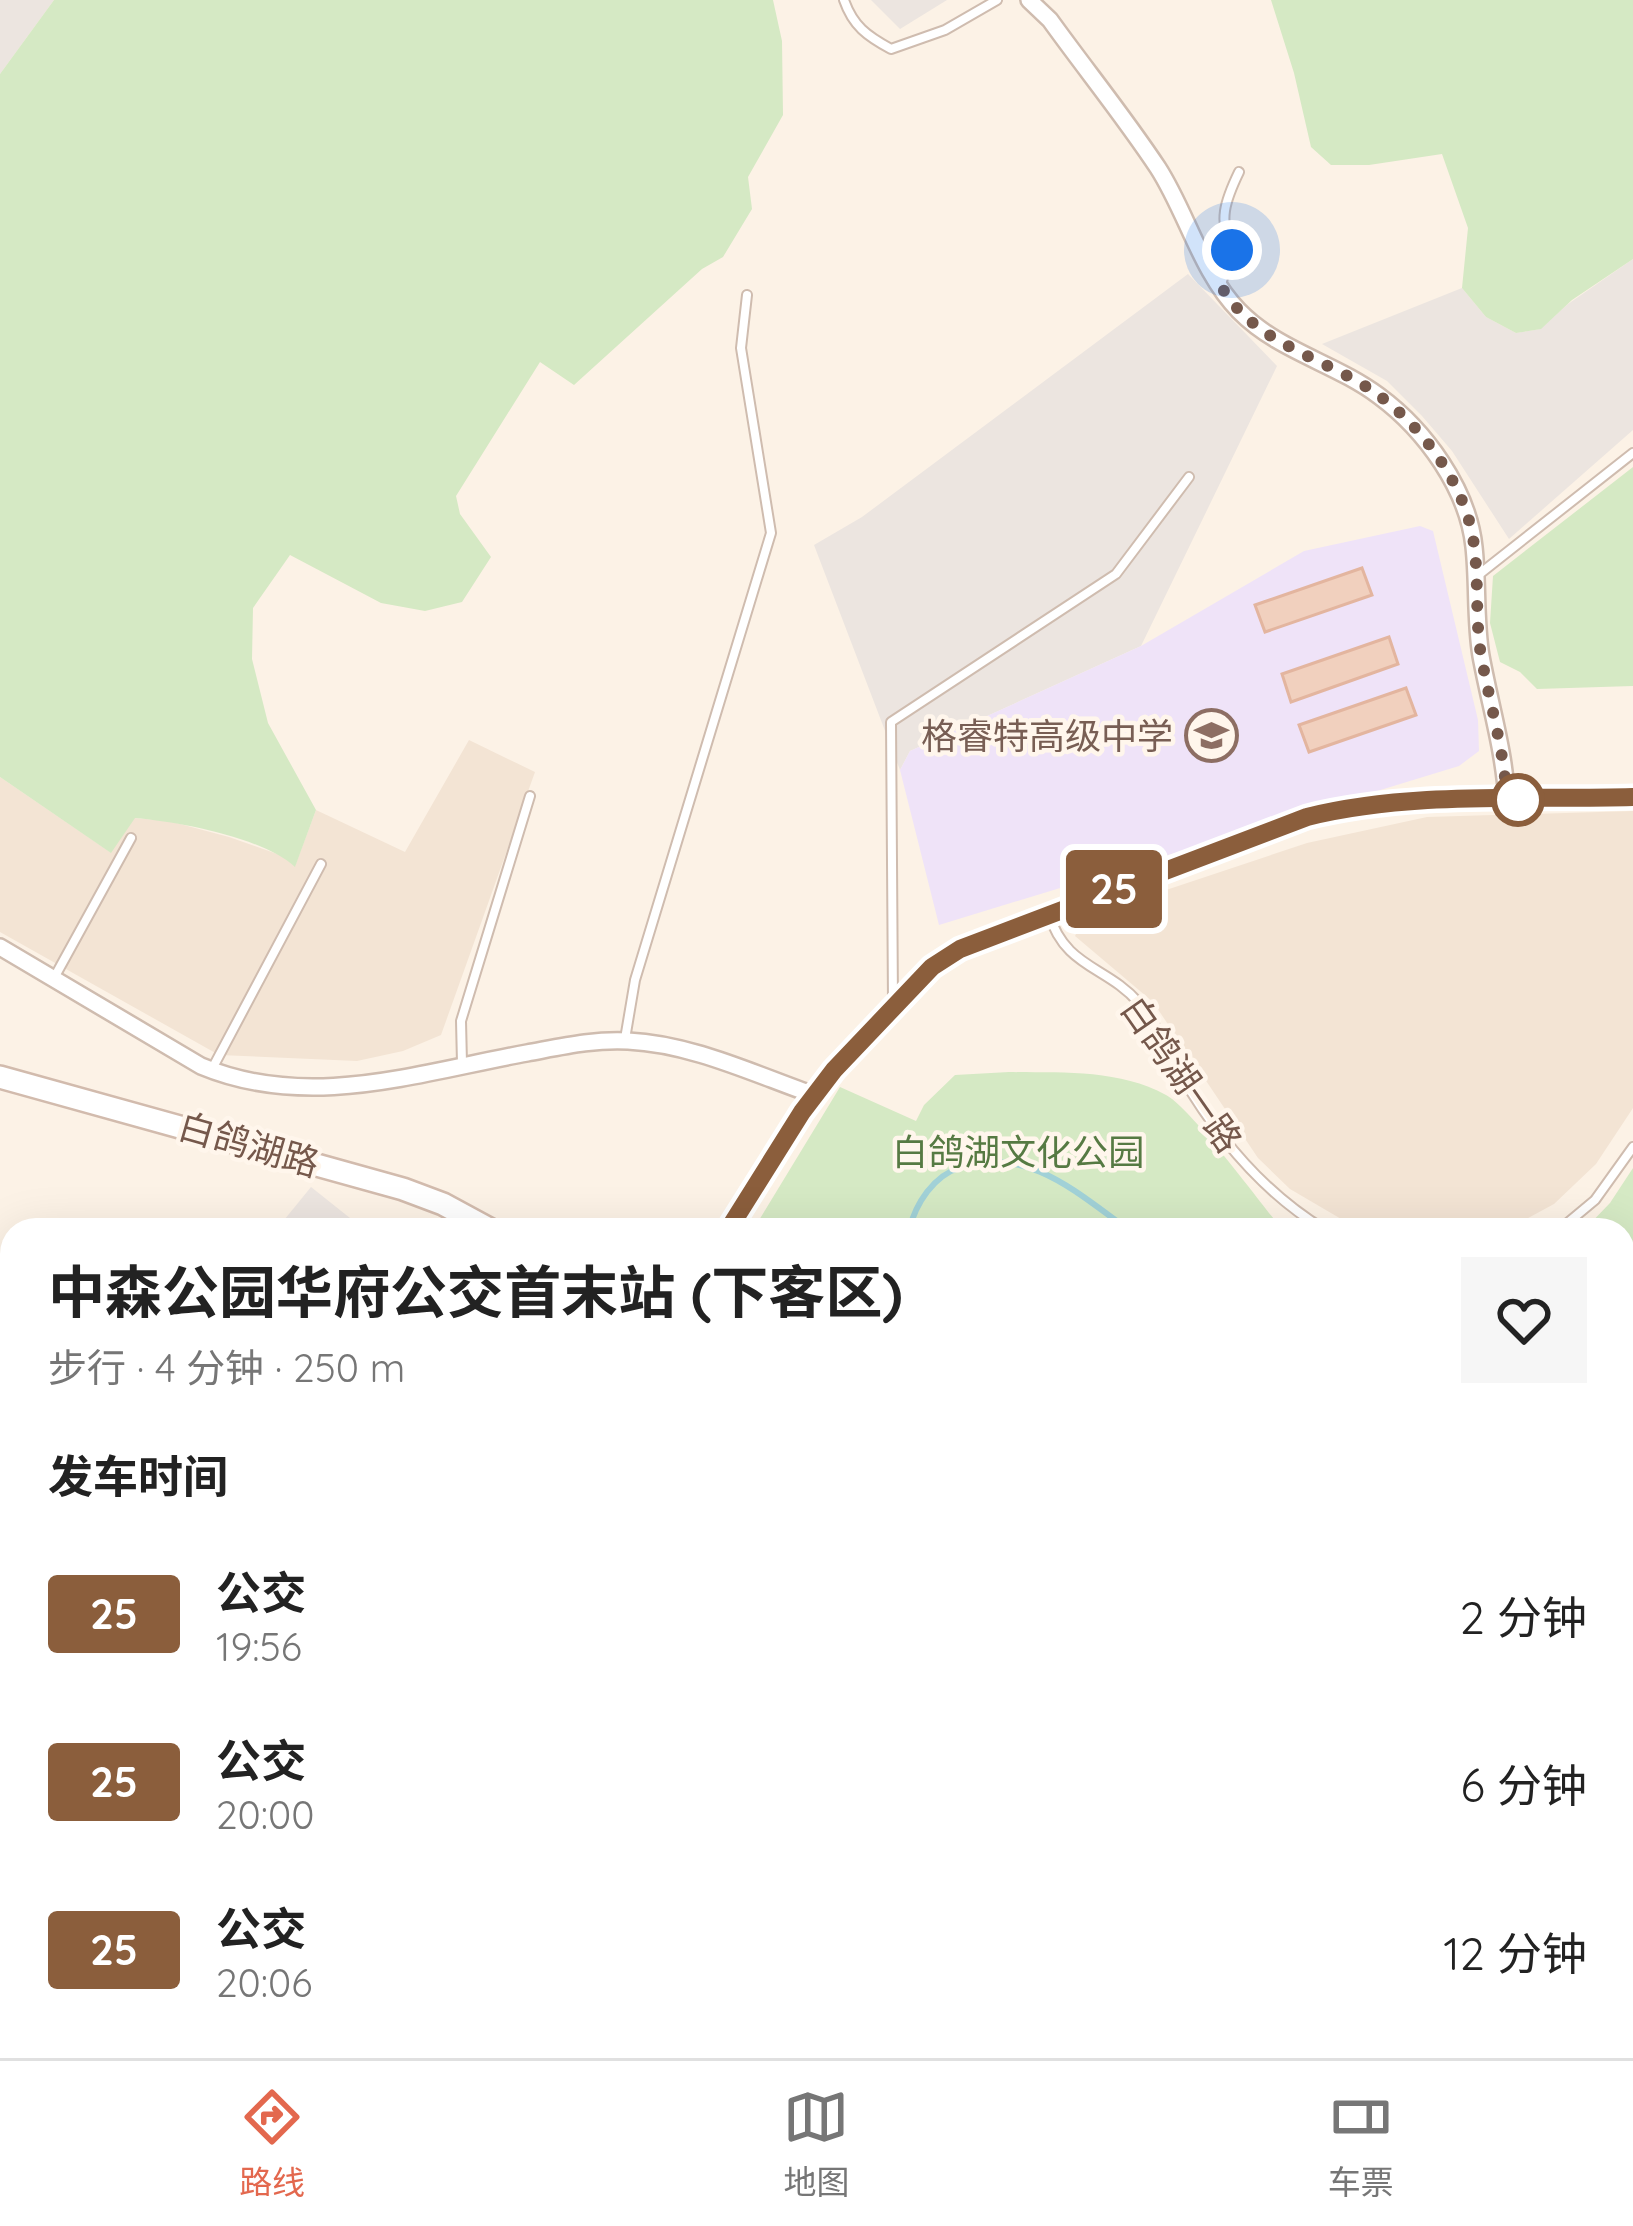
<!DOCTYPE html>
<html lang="zh">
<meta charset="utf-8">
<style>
body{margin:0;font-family:Quicksand,"Noto Sans SC",sans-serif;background:#f6f6f6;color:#222;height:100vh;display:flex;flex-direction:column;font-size:45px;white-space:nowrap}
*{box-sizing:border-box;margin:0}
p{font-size:39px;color:#767676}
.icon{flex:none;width:66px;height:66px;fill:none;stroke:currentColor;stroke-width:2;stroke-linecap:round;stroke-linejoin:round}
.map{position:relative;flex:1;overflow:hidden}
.details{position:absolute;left:0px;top:1218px;width:1635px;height:840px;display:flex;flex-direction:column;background:#fff;border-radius:36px 36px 0 0;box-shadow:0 12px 48px #0002}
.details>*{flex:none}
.badge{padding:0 24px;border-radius:9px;font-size:42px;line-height:78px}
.you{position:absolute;width:60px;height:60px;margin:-30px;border:9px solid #fff;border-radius:50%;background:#1a73e8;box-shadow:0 0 0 18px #1a73e833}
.map>.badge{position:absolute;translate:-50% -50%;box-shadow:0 0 0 6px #fff}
h2{padding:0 48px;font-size:45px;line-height:108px}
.round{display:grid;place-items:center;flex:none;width:126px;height:126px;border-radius:0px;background:#f6f6f6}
.summary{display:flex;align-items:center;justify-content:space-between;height:204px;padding:0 48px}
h1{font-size:57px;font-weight:700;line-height:90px}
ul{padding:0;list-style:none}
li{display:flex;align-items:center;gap:36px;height:168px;padding:0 48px}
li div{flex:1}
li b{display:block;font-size:45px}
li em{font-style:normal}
li .badge{min-width:132px;font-weight:700;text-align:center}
.menu{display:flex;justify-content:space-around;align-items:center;height:168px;border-top:3px solid #e0e0e0;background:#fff;font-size:33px;color:#767676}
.menu a{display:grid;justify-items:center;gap:6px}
.menu .selected{color:#e3684e}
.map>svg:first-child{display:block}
.residential{fill:#f3e4d4}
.industrial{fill:#ece5e0}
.education{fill:#efe3f8}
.green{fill:#d5e9c4}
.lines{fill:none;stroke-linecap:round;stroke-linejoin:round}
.stream{stroke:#a1d1d7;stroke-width:6}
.building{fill:#f1d0be;stroke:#e3b59f;stroke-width:3}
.lane-casing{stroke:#cfbcaf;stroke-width:12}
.street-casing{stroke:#cfbcaf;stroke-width:20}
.secondary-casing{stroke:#d2bbad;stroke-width:26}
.primary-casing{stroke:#d8d0cd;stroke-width:28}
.lane{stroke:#fff;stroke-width:8}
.street{stroke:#fff;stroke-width:15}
.secondary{stroke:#fff;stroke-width:21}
.primary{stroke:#f9d3a0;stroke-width:24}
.line-casing{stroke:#fff;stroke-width:27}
.line{stroke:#8b5e3c;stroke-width:18}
.walk{stroke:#75584b;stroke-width:12;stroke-dasharray:0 21.6}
.stop-dot{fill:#fff;stroke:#8b5e3c;stroke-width:6}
.labels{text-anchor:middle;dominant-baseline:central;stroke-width:9;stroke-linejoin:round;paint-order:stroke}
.education-label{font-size:36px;fill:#785e54;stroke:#fff6ec;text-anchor:end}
.street-label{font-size:36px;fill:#75584b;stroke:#fff6ec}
.park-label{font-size:36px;fill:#567a43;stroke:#fff6ec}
</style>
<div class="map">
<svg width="1633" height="2058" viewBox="0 0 1633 2058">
<rect width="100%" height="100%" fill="#fcf2e6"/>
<g class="residential">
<path d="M 469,740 L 535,772 L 441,1035 L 403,1051 L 357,1061 L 219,1055 L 0,932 L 0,777 L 110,852 L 134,818 L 169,821 L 229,837 L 283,856 L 295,866 L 316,810 L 405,852 Z"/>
<path d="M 1633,811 L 1633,1108 L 1596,1164 L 1554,1204 L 1521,1222 L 1348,1223 L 1290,1189 L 1258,1158 L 1153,1002 L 1075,936 L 1085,917 L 1307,843 L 1427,817 Z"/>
<path d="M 12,1794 L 12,1954 L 0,1962 L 0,1803 Z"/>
</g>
<g class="industrial">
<path d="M 0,0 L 54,0 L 0,74 Z"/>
<path d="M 871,0 L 947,0 L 900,29 Z"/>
<path d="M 1633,259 L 1633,430 L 1509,539 L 1452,451 L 1422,416 L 1387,381 L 1322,344 L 1462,288 L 1486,317 L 1516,333 L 1540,329 L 1568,304 Z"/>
<path d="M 1188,274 L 1277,366 L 1141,646 L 910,751 L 900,770 L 814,545 L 862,517 Z"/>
<path d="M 311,1187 L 365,1230 L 276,1230 Z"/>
<path d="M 1623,2033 L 1633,2048 L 1633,2058 L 1228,2058 L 1247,2046 L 1623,2046 Z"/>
</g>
<path class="education" d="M 1420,526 L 1433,531 L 1478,720 L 1479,751 L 1459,766 L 939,925 L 900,770 L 910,751 L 1141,646 L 1304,551 Z"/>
<g class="green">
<path d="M 54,0 L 773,0 L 782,41 L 783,115 L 748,177 L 752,209 L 723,257 L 702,269 L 574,385 L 540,362 L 456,496 L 460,514 L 491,557 L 462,602 L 425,611 L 381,603 L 290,555 L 253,608 L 252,659 L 268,723 L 316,810 L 295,867 C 262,837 179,822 135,818 L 111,853 L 0,777 L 0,74 Z"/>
<path d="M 1271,0 L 1633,0 L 1633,259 L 1572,300 L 1541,329 L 1516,333 L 1486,317 L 1462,288 L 1468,228 L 1442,154 L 1369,165 L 1331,165 L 1311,147 L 1294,73 Z"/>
<path d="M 1633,467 L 1633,686 L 1537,689 L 1520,672 L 1500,662 L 1490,623 L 1493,576 Z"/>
<path d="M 1009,1072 C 1062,1073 1118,1069 1166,1095 C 1190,1107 1261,1204 1283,1230 L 753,1230 L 840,1087 L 916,1121 L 924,1105 L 955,1075 Z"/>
<path d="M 1633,1168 L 1633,1535 L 1623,1534 L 1623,1230 L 1584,1230 L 1610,1203 Z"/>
</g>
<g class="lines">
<g class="stream">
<path d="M 909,1230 C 916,1203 933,1176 961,1167 C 1028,1146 1077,1193 1129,1230"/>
<path d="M 1623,1273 L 1633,1267"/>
<path d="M 641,2058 L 643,2046"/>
</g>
</g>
<g class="building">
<path d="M 1362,568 L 1372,595 L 1265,632 L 1255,605 Z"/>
<path d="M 1389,637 L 1398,664 L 1291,702 L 1282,674 Z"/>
<path d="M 1406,688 L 1416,715 L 1309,752 L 1299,725 Z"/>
<path d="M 1335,2046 L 1543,2046 L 1551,2058 L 1317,2058 Z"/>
</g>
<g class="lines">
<defs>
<g id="lane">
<path d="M 844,0 C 853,26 867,36 891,49 L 945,30 L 997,0"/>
<path d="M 1221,284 L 1232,251 C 1218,220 1225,201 1239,172"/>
<path d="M 1477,576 L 1633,453"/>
<path d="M 1049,914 C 1065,968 1107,966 1139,1003 C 1157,1023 1167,1052 1181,1075 C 1217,1137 1264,1193 1325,1230"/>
<path d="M 54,978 L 131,838"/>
<path d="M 893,1001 L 891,722 L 1116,574 L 1189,477"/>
<path d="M 625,1039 L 635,980 L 771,533 L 741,348 L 747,295"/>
<path d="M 462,1063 L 461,1021 L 530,796"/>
<path d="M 212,1069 L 321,864"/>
<path d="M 1559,1230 L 1595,1200 L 1633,1147"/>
<path d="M 0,1445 L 12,1458"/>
<path d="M 0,1667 L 12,1666"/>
<path d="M 785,2046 L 787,2058"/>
</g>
<g id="street">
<path d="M 1029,0 L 1050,20 C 1086,70 1125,118 1158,168 C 1187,213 1201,272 1239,311 C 1278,351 1335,363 1379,396 C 1425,430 1468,489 1474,547 C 1478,583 1475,620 1481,656 C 1490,705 1504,750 1507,800"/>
<path d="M 0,947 L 201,1066 C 309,1111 417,1073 527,1053 C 560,1047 594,1039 628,1041 C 692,1044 754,1074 814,1095"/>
<path d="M 728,1230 C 792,1129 859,1017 960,949 L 1307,817 C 1412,790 1526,799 1633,797"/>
</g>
<g id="secondary">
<path d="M 0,1077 L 403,1189 L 443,1204 L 491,1230"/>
<path d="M 1115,2046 L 1123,2058"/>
<path d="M 1140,2046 L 1148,2058"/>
<path d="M 310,2058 L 312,2046"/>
</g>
<g id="primary">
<path d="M 1623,1590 L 1633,1590"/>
<path d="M 1623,1631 L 1633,1632"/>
<path d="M 0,2044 L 12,2034"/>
<path d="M 49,2058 L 65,2046"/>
</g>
</defs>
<use href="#lane" class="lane-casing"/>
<use href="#street" class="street-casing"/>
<use href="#secondary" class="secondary-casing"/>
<use href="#primary" class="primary-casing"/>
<use href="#lane" class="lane"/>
<use href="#street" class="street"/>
<use href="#secondary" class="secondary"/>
<use href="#primary" class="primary"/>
</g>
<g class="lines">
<defs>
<path id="line" d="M 728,1230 L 802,1112 L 834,1070 L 932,967 L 960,949 L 1307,817 C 1412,791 1526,800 1633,797"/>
</defs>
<use href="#line" class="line-casing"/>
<use href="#line" class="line"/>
<path class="walk" d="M 1232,250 L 1221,286 C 1255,345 1325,357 1377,394 C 1424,428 1467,487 1474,545 C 1479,582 1475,619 1481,655 C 1490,705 1504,749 1507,800 L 1518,800"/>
</g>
<defs>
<symbol id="school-ring" viewBox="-11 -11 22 22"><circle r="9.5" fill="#fff6ec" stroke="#8d6e63" stroke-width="1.5"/><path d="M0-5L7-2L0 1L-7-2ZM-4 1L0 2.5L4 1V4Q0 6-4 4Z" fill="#8d6e63"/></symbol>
</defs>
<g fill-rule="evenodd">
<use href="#school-ring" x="1182" y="706" width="59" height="59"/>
</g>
<circle class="stop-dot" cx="1518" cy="800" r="24"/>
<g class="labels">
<g class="education-label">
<text x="1173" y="735">格睿特高级中学</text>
</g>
<g class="street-label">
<text transform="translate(1182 1074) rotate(55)">白鸽湖一路</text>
<text transform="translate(249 1144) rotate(16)">白鸽湖路</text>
</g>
<g class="park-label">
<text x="1018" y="1151">白鸽湖文化公园</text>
</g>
</g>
</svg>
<div class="you" style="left:1232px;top:250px"></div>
<b class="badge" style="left:1114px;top:889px;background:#8b5e3c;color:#fff">25</b>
<section class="details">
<div class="summary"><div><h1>中森公园华府公交首末站 (下客区)</h1><p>步行 · 4 分钟 · 250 m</p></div><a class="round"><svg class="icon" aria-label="heart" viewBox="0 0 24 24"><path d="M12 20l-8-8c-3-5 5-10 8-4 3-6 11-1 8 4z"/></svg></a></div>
<h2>发车时间</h2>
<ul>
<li><span class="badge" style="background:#8b5e3c;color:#fff">25</span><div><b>公交</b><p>19:56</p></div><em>2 分钟</em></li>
<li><span class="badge" style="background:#8b5e3c;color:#fff">25</span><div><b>公交</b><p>20:00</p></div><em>6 分钟</em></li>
<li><span class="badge" style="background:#8b5e3c;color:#fff">25</span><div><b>公交</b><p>20:06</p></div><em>12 分钟</em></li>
</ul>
</section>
</div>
<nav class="menu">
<a class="selected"><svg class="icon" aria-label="directions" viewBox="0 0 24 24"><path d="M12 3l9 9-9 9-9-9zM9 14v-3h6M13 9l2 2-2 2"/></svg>路线</a>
<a><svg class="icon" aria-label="map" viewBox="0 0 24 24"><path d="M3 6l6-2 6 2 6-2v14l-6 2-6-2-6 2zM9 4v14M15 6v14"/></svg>地图</a>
<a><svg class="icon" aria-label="tickets" viewBox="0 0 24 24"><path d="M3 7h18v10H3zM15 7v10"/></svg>车票</a>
</nav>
